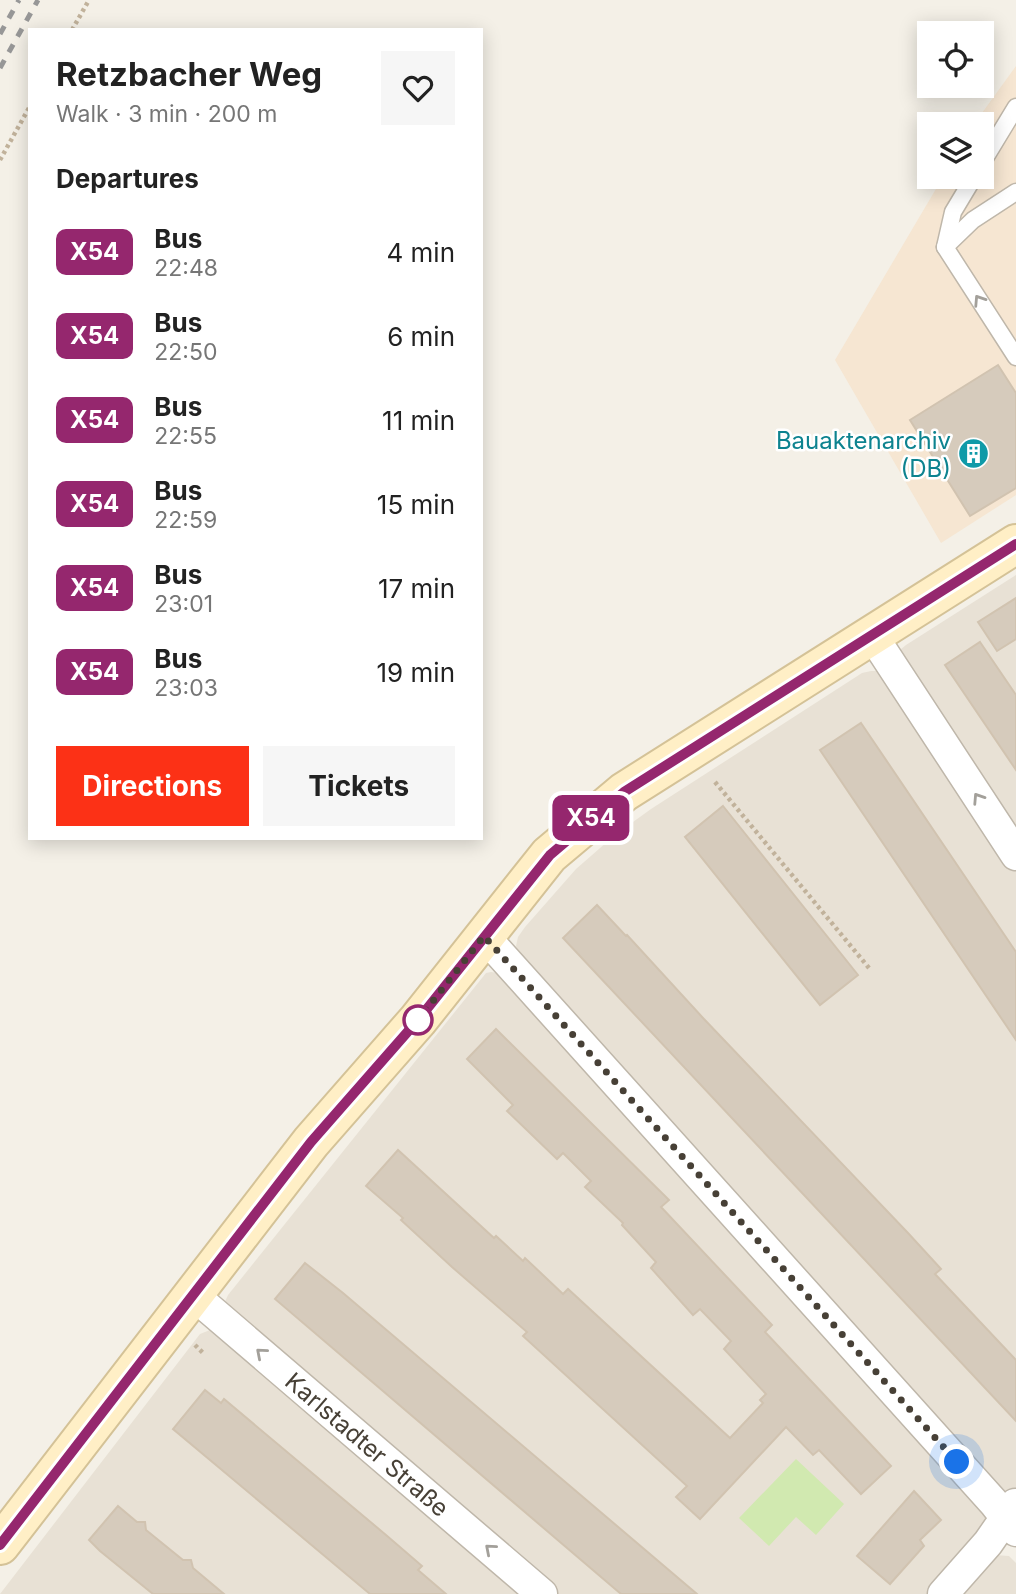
<!DOCTYPE html>
<meta charset="utf-8">
<style>
body{margin:0;font-family:Inter,sans-serif;background:#f6f6f6;color:#222;height:100vh;display:flex;flex-direction:column;font-size:26px;white-space:nowrap}
*{box-sizing:border-box;margin:0}
p{font-size:23px;color:#767676}
.icon{flex:none;width:38px;height:38px;fill:none;stroke:currentColor;stroke-width:2;stroke-linecap:round;stroke-linejoin:round}
.map{position:relative;flex:1;overflow:hidden}
.side{position:absolute;left:28px;top:28px;width:455px;height:812px;display:flex;flex-direction:column;background:#fff;border-radius:0px;box-shadow:0 4px 18px #0003}
.side>*{flex:none}
.badge{padding:0 14px;border-radius:10px;font-size:24px;line-height:46px}
.fabs{position:absolute;left:917px;top:21px;display:grid;gap:14px}
.fabs a{display:grid;place-items:center;width:77px;height:77px;border-radius:0px;background:#fff;box-shadow:0 4px 18px #0003;font-size:35px}
.you{position:absolute;width:35px;height:35px;margin:-18px;border:5px solid #fff;border-radius:50%;background:#1a73e8;box-shadow:0 0 0 10px #1a73e833}
.map>.badge{position:absolute;translate:-50% -50%;box-shadow:0 0 0 4px #fff}
h2{padding:0 28px;font-size:26px;line-height:63px}
.round{display:grid;place-items:center;flex:none;width:74px;height:74px;border-radius:0px;background:#f6f6f6}
.headline{display:flex;align-items:center;justify-content:space-between;height:119px;padding:0 28px}
h1{font-size:33px;font-weight:700;line-height:52px}
.button{display:flex;gap:14px;margin-top:auto;padding:14px 28px}
.button a{flex:1;height:80px;border-radius:0px;background:#fc3116;color:#fff;font-size:28px;font-weight:700;line-height:80px;text-align:center}
.button a+a{background:#f6f6f6;color:#222}
ul{padding:0;list-style:none}
li{display:flex;align-items:center;gap:21px;height:84px;padding:0 28px}
li div{flex:1}
li b{display:block;font-size:26px}
li em{font-style:normal}
li .badge{min-width:77px;font-weight:700;text-align:center}
.map>svg:first-child{display:block}
.residential{fill:#e8e1d5}
.commercial{fill:#f6e6d2}
.green{fill:#d1e9b0}
.building{fill:#d6cbbc;stroke:#d1c3b0;stroke-width:2}
.lines{fill:none;stroke-linecap:round;stroke-linejoin:round}
.service-casing{stroke:#bfb7aa;stroke-width:19}
.minor-casing{stroke:#bfb7aa;stroke-width:33}
.secondary-casing{stroke:#d4c297;stroke-width:42}
.path{stroke:#c1b29b;stroke-width:4.5;stroke-dasharray:3.5 3.5;stroke-linecap:butt}
.service{stroke:#fff;stroke-width:16}
.minor{stroke:#fff;stroke-width:30}
.secondary{stroke:#ffefc6;stroke-width:38}
.rail{stroke:#979797;stroke-width:5;stroke-dasharray:9 9;stroke-linecap:butt}
.oneway{stroke:#a3a09a}
.line-casing{stroke:#fff;stroke-width:16}
.line{stroke:#95276e;stroke-width:10}
.walk{stroke:#474036;stroke-width:7;stroke-dasharray:0 12.6}
.stop-dot{fill:#fff;stroke:#95276e;stroke-width:3.5}
.labels{text-anchor:middle;dominant-baseline:central;stroke-width:5;stroke-linejoin:round;paint-order:stroke}
.culture-label{font-size:24px;fill:#0d838f;stroke:#fff;text-anchor:end}
.street-label{font-size:24px;fill:#474036;stroke:#fff}
</style>
<div class="map">
<svg width="1016" height="1594" viewBox="0 0 1016 1594">
<rect width="100%" height="100%" fill="#f4f0e7"/>
<g class="residential">
<path d="M 1016,575 L 1016,834 L 899,658 L 900,650 L 906,645 Z"/>
<path d="M 871,671 L 880,671 L 1016,868 L 1016,1489 L 1008,1492 L 1001,1491 L 519,954 L 516,946 L 518,937 L 525,927 L 576,869 L 615,835 L 651,809 L 862,673 Z"/>
<path d="M 491,972 L 497,973 L 988,1514 L 988,1523 L 931,1594 L 554,1594 L 223,1306 L 228,1295 L 486,973 Z"/>
<path d="M 210,1330 L 215,1330 L 524,1594 L 0,1594 L 200,1334 Z"/>
<path d="M 995,1555 L 1009,1556 L 1016,1563 L 1016,1594 L 958,1594 Z"/>
</g>
<path class="commercial" d="M 1016,66 L 1016,495 L 941,543 L 835,360 L 943,177 L 982,177 L 982,124 L 974,124 Z"/>
<path class="green" d="M 796,1459 L 844,1504 L 816,1535 L 796,1517 L 769,1546 L 739,1518 Z"/>
<g class="building">
<path d="M 998,365 L 1016,393 L 1016,488 L 970,516 L 910,420 Z"/>
<path d="M 1016,598 L 1016,639 L 997,651 L 978,622 Z"/>
<path d="M 980,642 L 1016,695 L 1016,770 L 945,665 Z"/>
<path d="M 861,723 L 1016,952 L 1016,1040 L 820,750 Z"/>
<path d="M 723,806 L 858,975 L 820,1005 L 685,837 Z"/>
<path d="M 597,905 L 626,936 L 627,935 L 703,1018 L 908,1233 L 941,1269 L 935,1274 L 1016,1360 L 1016,1421 L 563,938 Z"/>
<path d="M 496,1029 L 669,1200 L 661,1207 L 772,1325 L 765,1332 L 891,1466 L 861,1494 L 819,1450 L 813,1455 L 786,1427 L 700,1519 L 676,1497 L 687,1486 L 523,1336 L 527,1332 L 452,1267 L 401,1220 L 403,1218 L 366,1186 L 398,1150 L 494,1238 L 496,1236 L 523,1261 L 525,1258 L 563,1294 L 568,1289 L 730,1438 L 763,1403 L 760,1400 L 766,1394 L 724,1349 L 731,1341 L 700,1309 L 693,1315 L 651,1268 L 656,1262 L 622,1225 L 623,1223 L 585,1187 L 591,1181 L 563,1153 L 557,1159 L 507,1111 L 513,1105 L 467,1059 Z"/>
<path d="M 305,1263 L 343,1293 L 697,1594 L 621,1594 L 275,1299 Z"/>
<path d="M 205,1390 L 221,1403 L 224,1399 L 386,1535 L 422,1566 L 418,1570 L 446,1594 L 370,1594 L 173,1429 Z"/>
<path d="M 914,1491 L 941,1520 L 920,1540 L 924,1546 L 890,1584 L 857,1556 Z"/>
<path d="M 118,1506 L 137,1522 L 145,1522 L 146,1530 L 183,1560 L 191,1560 L 193,1568 L 224,1594 L 153,1594 L 100,1551 L 89,1540 Z"/>
</g>
<g class="lines">
<defs>
<g id="service">
<path d="M 982,163 L 1016,107"/>
<path d="M 974,177 L 953,212 L 945,247 L 1016,357"/>
<path d="M 945,247 L 973,220 L 1016,192"/>
</g>
<g id="minor">
<path d="M 872,635 L 1016,855"/>
<path d="M 484,936 L 995,1504 L 1016,1531"/>
<path id="s1" d="M 192,1294 L 542,1594"/>
<path d="M 943,1594 L 988,1543 L 1015,1504"/>
</g>
<path id="secondary" d="M 0,1545 L 311,1142 L 418,1020 L 549,855 L 624,792 L 1016,544"/>
</defs>
<use href="#service" class="service-casing"/>
<use href="#minor" class="minor-casing"/>
<use href="#secondary" class="secondary-casing"/>
<g class="path">
<path d="M 72,30 L 89,0"/>
<path d="M 0,160 L 30,106"/>
<path d="M 715,782 L 869,968"/>
<path d="M 195,1345 L 204,1354"/>
</g>
<use href="#service" class="service"/>
<use href="#minor" class="minor"/>
<use href="#secondary" class="secondary"/>
<g class="rail">
<path d="M 0,34 L 19,0"/>
<path d="M 0,68 L 38,0"/>
</g>
</g>
<defs><path id="oneway-chevron" d="M-2-3.5L2.5 0L-2 3.5" fill="none" stroke-width="1.6" stroke-linecap="round" stroke-linejoin="round" transform="scale(1.75)"/></defs>
<g class="oneway">
<use href="#oneway-chevron" transform="translate(979 300) rotate(-123)"/>
<use href="#oneway-chevron" transform="translate(978 798) rotate(-123)"/>
<use href="#oneway-chevron" transform="translate(261 1353) rotate(-139)"/>
<use href="#oneway-chevron" transform="translate(490 1549) rotate(-139)"/>
</g>
<g class="lines">
<defs>
<path id="line" d="M 0,1545 L 311,1142 L 418,1020 L 550,855 L 624,792 L 1016,544"/>
</defs>
<use href="#line" class="line-casing"/>
<use href="#line" class="line"/>
<path class="walk" d="M 418,1020 L 484,936 L 957,1462"/>
</g>
<defs>
<symbol id="building-disc" viewBox="-11 -11 22 22"><circle r="9.5" fill="#0f9aa8" stroke="#fff"/><path d="M-4-6H4V6H1V3H-1V6H-4ZM-2.5-4.3h1.7v1.8h-1.7ZM.8-4.3h1.7v1.8H.8ZM-2.5-1h1.7V.8h-1.7ZM.8-1h1.7V.8H.8Z" fill="#fff"/></symbol>
</defs>
<g fill-rule="evenodd">
<use href="#building-disc" x="956" y="436" width="35" height="35"/>
</g>
<circle class="stop-dot" cx="418" cy="1020" r="14"/>
<g class="labels">
<g class="culture-label">
<text x="951" y="440">Bauaktenarchiv<tspan x="951" dy="28">(DB)</tspan></text>
</g>
<g class="street-label">
<text stroke="none"><textPath href="#s1" startOffset="231">Karlstadter Straße</textPath></text>
</g>
</g>
</svg>
<div class="fabs">
<a><svg class="icon" aria-label="locate" viewBox="0 0 24 24"><circle cx="12" cy="12" r="6"/><path d="M12 2v4M12 18v4M2 12h4M18 12h4"/></svg></a>
<a><svg class="icon" aria-label="layers" viewBox="0 0 24 24"><path d="M12 4l9 5-9 5-9-5zM3 14l9 5 9-5"/></svg></a>
</div>
<div class="you" style="left:957px;top:1462px"></div>
<b class="badge" style="left:591px;top:818px;background:#95276e;color:#fff">X54</b>
<section class="side">
<div class="headline"><div><h1>Retzbacher Weg</h1><p>Walk · 3 min · 200 m</p></div><a class="round"><svg class="icon" aria-label="heart" viewBox="0 0 24 24"><path d="M12 20l-8-8c-3-5 5-10 8-4 3-6 11-1 8 4z"/></svg></a></div>
<h2>Departures</h2>
<ul>
<li><span class="badge" style="background:#95276e;color:#fff">X54</span><div><b>Bus</b><p>22:48</p></div><em>4 min</em></li>
<li><span class="badge" style="background:#95276e;color:#fff">X54</span><div><b>Bus</b><p>22:50</p></div><em>6 min</em></li>
<li><span class="badge" style="background:#95276e;color:#fff">X54</span><div><b>Bus</b><p>22:55</p></div><em>11 min</em></li>
<li><span class="badge" style="background:#95276e;color:#fff">X54</span><div><b>Bus</b><p>22:59</p></div><em>15 min</em></li>
<li><span class="badge" style="background:#95276e;color:#fff">X54</span><div><b>Bus</b><p>23:01</p></div><em>17 min</em></li>
<li><span class="badge" style="background:#95276e;color:#fff">X54</span><div><b>Bus</b><p>23:03</p></div><em>19 min</em></li>
</ul>
<div class="button"><a>Directions</a><a>Tickets</a></div>
</section>
</div>
